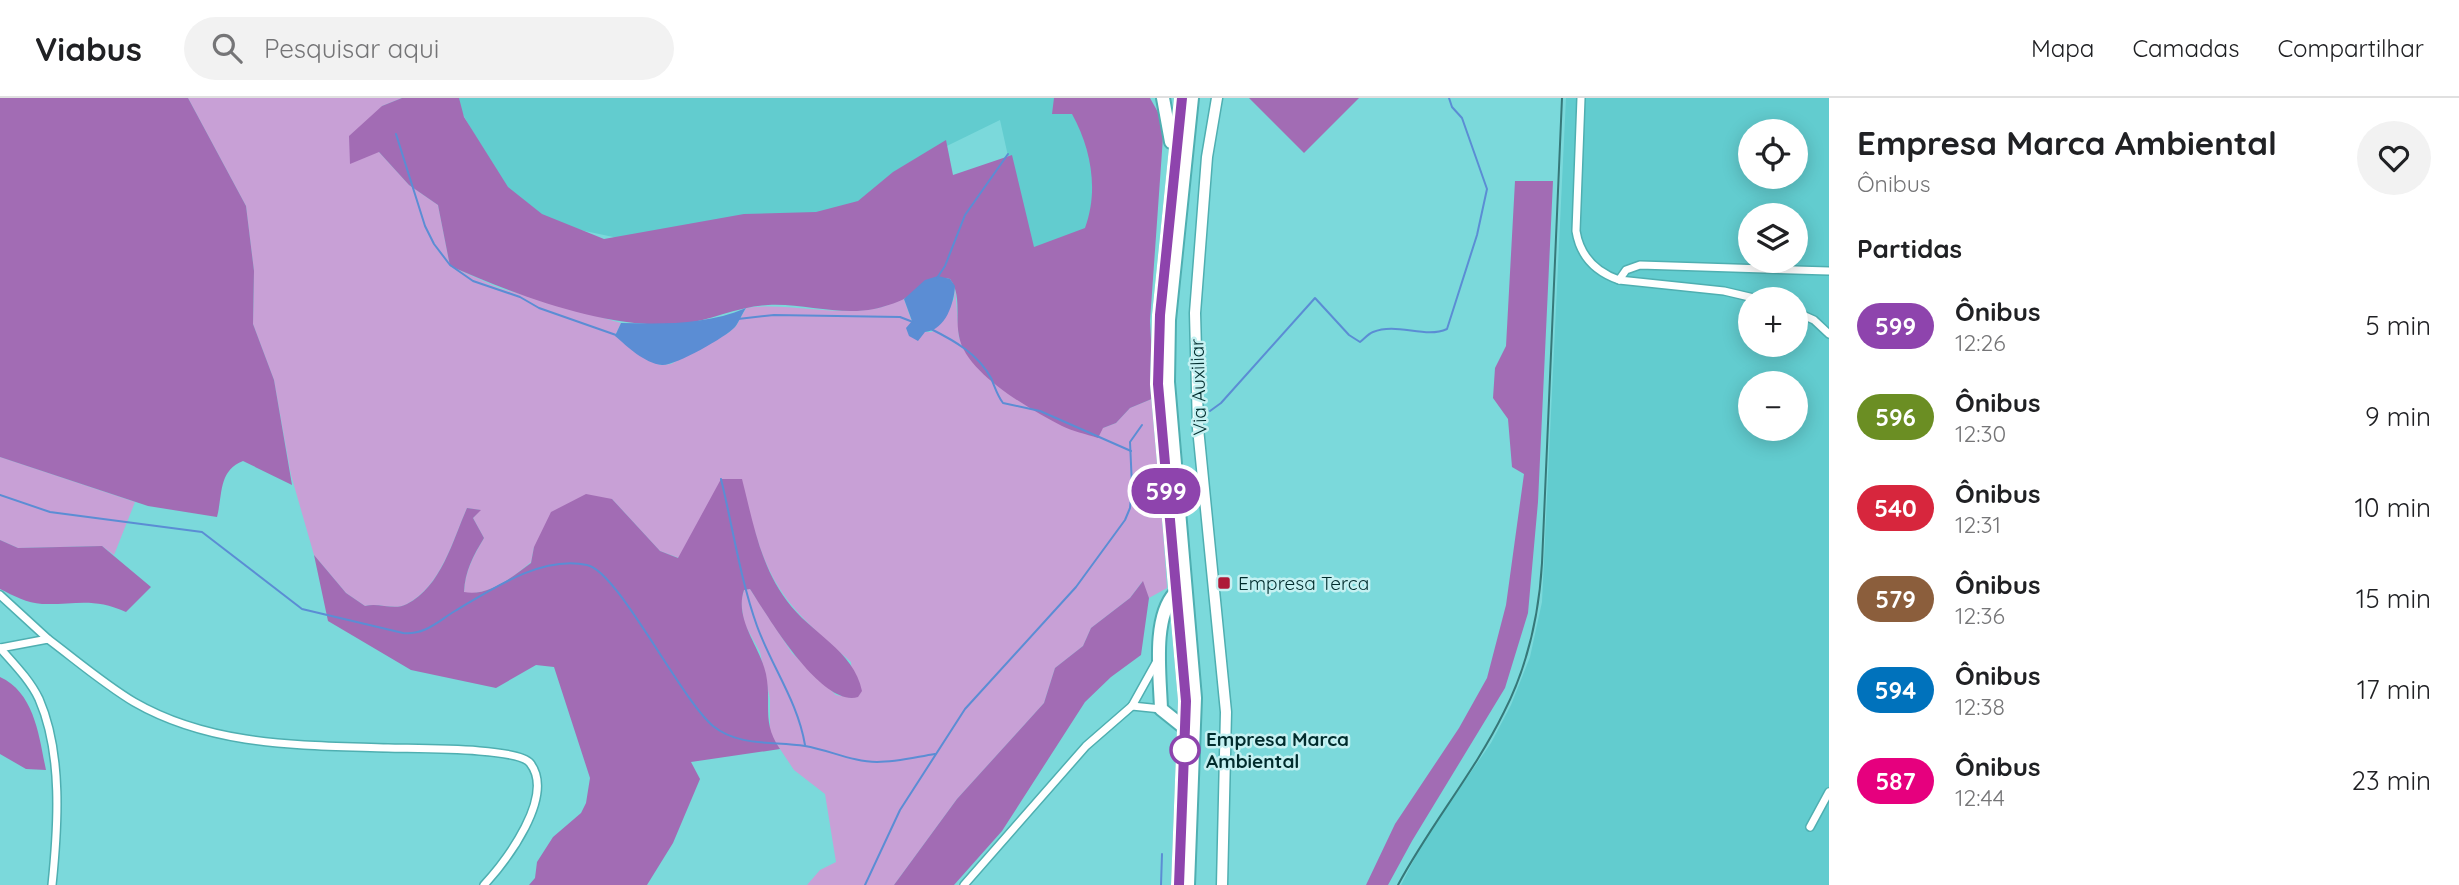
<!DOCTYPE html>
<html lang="pt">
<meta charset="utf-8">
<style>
body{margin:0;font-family:Quicksand,sans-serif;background:#f2f2f2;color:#202124;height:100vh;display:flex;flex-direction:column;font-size:26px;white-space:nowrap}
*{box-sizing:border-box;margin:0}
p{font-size:23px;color:#757577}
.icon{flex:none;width:38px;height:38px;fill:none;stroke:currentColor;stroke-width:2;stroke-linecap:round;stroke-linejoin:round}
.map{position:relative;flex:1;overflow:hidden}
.details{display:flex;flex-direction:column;background:#fff;width:630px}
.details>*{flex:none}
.badge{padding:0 14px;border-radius:23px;font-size:24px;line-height:46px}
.fabs{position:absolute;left:1738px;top:21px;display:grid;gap:14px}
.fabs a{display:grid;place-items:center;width:70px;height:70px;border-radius:50%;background:#fff;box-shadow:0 4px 18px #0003;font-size:35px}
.map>.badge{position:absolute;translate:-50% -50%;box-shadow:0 0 0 4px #fff}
h2{padding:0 28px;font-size:26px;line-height:63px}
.round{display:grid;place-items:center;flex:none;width:74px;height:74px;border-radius:37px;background:#f2f2f2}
.headline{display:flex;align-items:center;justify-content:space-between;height:119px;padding:0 28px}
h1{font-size:33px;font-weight:700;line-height:52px}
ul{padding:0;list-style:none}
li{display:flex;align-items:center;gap:21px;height:91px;padding:0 28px}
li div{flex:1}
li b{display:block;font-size:26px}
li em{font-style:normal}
li .badge{min-width:77px;font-weight:700;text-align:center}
header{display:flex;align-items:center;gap:42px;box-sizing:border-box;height:98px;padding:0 35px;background:#fff;border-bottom:2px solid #e0e0e0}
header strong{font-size:33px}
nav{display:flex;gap:38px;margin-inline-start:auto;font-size:24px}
.search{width:490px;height:63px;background:#f2f2f2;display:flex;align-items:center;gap:18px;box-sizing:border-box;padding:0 24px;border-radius:38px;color:#757577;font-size:26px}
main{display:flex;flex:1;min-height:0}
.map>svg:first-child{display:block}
.built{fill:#62cccf;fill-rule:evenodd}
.green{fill:#c8a0d6}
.forest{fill:#a26cb4}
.water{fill:#5b8dd4}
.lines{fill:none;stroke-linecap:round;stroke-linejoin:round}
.stream{stroke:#5b8dd4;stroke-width:2}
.street-casing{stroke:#4fafb1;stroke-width:10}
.secondary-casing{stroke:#4fafb1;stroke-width:13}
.highway-casing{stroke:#4fafb1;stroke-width:16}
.street{stroke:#fff;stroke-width:7}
.secondary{stroke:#fff;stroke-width:10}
.highway{stroke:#fff;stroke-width:12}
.rail{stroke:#367879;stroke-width:2}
.line-casing{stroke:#fff;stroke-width:16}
.line{stroke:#8e44ad;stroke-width:10}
.poi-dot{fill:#ae1a38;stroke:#c5f1f2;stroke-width:2.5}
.stop-dot{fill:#fff;stroke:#8e44ad;stroke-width:3.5}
.labels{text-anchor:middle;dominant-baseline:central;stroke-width:5;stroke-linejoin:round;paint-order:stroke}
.street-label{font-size:19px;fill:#012c2d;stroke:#c5f1f2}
.poi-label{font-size:19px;fill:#012c2d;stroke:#c5f1f2;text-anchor:start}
.stop-label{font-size:19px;font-weight:bold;fill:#012c2d;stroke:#c5f1f2;text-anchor:start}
</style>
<header>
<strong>Viabus</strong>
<div class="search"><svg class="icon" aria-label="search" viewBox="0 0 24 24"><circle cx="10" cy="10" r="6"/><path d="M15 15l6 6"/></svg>Pesquisar aqui</div>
<nav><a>Mapa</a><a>Camadas</a><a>Compartilhar</a></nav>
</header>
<main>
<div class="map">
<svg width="1829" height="787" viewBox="0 0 1829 787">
<rect width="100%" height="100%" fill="#7bd9db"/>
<g class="built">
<path d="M 454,0 L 1060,0 L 1081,8 L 1098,75 L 1095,142 L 1030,157 L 1000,22 L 906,68 L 850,113 L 618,140 L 547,125 L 504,91 Z"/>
<path d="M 1566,0 L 1829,0 L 1829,787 L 1401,787 L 1424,742 L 1491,645 L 1511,607 L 1530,559 L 1542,504 ZM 1750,33 L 1796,33 L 1796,79 L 1750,79 ZM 1750,117 L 1796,117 L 1796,163 L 1750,163 ZM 1750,201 L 1796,201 L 1796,247 L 1750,247 ZM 1750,285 L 1796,285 L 1796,331 L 1750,331 Z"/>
</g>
<g class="green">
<path d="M 188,0 L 402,0 L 382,8 L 379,54 L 409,87 L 438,107 L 450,168 L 499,190 L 621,225 L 615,238 L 660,267 L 671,266 L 728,235 L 736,228 L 746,210 C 788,204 830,218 872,211 C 883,210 894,204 904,201 L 912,224 L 925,234 L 932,234 L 954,201 L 955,188 L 959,240 L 1024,305 L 1045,316 L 1103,330 L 1116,325 L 1130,310 L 1154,300 L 1167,490 L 1149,500 L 1142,484 L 1130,500 L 1091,530 L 1083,548 L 1055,570 L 1044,605 L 957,701 L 894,787 L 807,787 L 820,772 L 836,764 L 825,696 L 794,672 L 770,636 L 770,601 L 760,554 L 744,525 L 741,503 L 744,492 L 750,491 L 792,555 L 836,597 L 853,600 L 851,564 C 802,521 774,499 755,434 L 699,424 L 679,460 L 660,453 L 612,401 L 534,449 L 531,464 C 512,480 489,498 464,495 C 465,473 473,459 484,440 L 473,420 L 480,412 L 467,410 C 453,442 441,488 407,506 C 394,513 379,504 365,508 L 346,495 L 314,457 L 291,377 L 274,282 L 253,226 L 254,173 L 246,108 Z"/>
<path d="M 0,359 L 135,404 L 114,457 L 102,448 L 18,450 L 0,442 Z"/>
</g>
<g class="forest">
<path d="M 0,0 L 188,0 L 246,108 L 254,173 L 253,226 L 274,282 L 292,387 L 243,363 C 218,373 223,396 217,419 L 148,408 L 0,359 Z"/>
<path d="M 402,0 L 459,0 L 464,19 L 508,89 L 542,116 L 604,141 L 744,116 L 816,114 L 858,103 L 893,74 L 946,42 L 953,77 L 1012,57 L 1034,149 L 1085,130 C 1099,92 1091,50 1072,16 L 1052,16 L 1054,0 L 1150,0 L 1164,25 L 1150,223 L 1154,300 L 1130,310 L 1116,325 L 1103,330 L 1098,340 C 1086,336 1072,333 1062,328 C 1031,312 965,275 959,238 C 955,219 962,197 950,181 C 926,176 921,190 904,201 C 896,205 883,209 874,211 C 839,218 803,205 768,207 C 739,208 710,223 680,226 C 607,232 516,197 450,168 L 438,107 L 409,87 L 379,54 L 350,66 L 349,38 L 382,8 Z"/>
<path d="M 1249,0 L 1359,0 L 1304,55 Z"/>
<path d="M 1515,83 L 1553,83 L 1538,404 L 1528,515 L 1505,590 L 1412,743 L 1388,787 L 1366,787 L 1395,726 L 1459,630 L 1487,580 L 1506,507 L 1524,376 L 1512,369 L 1508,321 L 1493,300 L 1495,270 L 1506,248 Z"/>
<path d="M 721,381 L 742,381 C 753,424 760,467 787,503 C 810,535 854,552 862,593 L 858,599 C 821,610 767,517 750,491 L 744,492 C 734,522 760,548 766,576 C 772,606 761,624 780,651 L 691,664 L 700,681 L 673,745 L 647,787 L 529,787 L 535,780 L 537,764 L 553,739 L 581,715 L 586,705 L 590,680 L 554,569 L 536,567 L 496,590 L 411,572 L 328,523 L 314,457 L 346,495 L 365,508 C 379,504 394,513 407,506 C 441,489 453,442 467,410 L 481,412 L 473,420 L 484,440 C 473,458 465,473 464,494 C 488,499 512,479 531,465 L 534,449 L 551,414 L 586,396 L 612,401 L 660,453 L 678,460 Z"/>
<path d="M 0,442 L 18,450 L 102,448 L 151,489 L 126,514 C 93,499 75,507 42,506 C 27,505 14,498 0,491 Z"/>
<path d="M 1143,483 L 1149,500 L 1141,557 L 1111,579 L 1085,604 L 1002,733 L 954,787 L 894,787 L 957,701 L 1044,605 L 1055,570 L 1083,548 L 1091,530 L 1130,500 Z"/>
<path d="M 0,579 C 35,595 39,639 46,672 L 26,671 L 0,656 Z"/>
</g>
<g class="water">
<path d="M 938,178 L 950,181 L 955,188 C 954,205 946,232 925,234 L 918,243 L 909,238 L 906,230 L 912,223 L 904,201 L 925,182 Z"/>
<path d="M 746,210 C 742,216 739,224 735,229 C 726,239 675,268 662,267 C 644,265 628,249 615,238 L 621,225 C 664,226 706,227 746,210 Z"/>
</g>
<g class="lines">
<g class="stream">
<path d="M 396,36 L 425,128 L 434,146 L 450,167 L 473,183 L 520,199 L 539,210 L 616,237"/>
<path d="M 937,180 L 945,168 L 965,117 L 1008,56"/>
<path d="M 738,221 L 774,217 L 900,219 L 913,224"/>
<path d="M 931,231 C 955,243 978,256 991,280 C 995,289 997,297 1003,305 L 1040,313 L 1131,353"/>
<path d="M 1210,313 L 1221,305 L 1315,200 L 1349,237 L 1360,244 C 1364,241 1368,236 1373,234 C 1397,224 1425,241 1447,231 L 1477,137 L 1487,91 L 1462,20 L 1452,9 L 1449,0"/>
<path d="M 721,381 C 733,430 740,480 757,528 C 772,569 798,604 805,647"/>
<path d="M 0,397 L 50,414 L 202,434 L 302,511 L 403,535 C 425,537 437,524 455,513 C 492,491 542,457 587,467 C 618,473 679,599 713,628 C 739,649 774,643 805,648 C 829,652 853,664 877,664 C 897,664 916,659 935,656"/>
<path d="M 865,787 L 900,712 L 965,611 L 1076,489 L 1125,422 L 1130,410 L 1132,388 L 1130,344 L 1142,327"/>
<path d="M 1161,787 L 1162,756"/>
</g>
<defs>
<g id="street">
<path d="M 1581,0 L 1576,133 C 1580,158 1596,174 1619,182 L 1724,193 L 1758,201"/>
<path d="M 1619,182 L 1626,172 L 1640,167 L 1829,173"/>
<path d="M 1796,214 L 1814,222 L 1829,236"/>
<path d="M 0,497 L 48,541"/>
<path d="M 0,550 L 48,541 C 76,562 104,586 134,604 C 212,649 302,647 388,650 C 413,651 517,649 530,665 C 556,698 506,763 484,787"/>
<path d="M 0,550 C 14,566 30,582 39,601 C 63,656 58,729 52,787"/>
<path d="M 1132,608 L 1161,611"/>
<path d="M 1810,729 L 1829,694"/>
<path d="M 964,787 L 1086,648 L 1132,608 L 1157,563"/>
</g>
<path id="secondary" d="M 1217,0 L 1207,59 L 1195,215 L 1198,330 L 1226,614 L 1222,787"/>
<g id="highway">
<path d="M 1163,0 L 1171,44"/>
<path d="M 1175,495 C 1152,520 1160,577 1161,611 L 1186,631"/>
<path d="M 1179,787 L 1186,603 L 1158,286 L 1160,217 L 1182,0"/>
<path d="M 1188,787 L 1195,600 L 1168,284 L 1169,222 L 1192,0"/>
</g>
</defs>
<use href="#street" class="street-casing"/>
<use href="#secondary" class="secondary-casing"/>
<use href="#highway" class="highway-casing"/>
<use href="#street" class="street"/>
<use href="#secondary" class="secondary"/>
<use href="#highway" class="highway"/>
<path class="rail" d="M 1398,787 C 1430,727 1474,675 1504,614 C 1528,567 1539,517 1542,465 L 1562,0"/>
</g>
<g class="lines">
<defs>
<path id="line" d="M 1179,787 L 1186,603 L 1158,286 L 1160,217 L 1182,0"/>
</defs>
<use href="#line" class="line-casing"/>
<use href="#line" class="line"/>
</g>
<rect class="poi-dot" x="1217" y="478" width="14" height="14" rx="3.5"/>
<circle class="stop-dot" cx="1185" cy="652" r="14"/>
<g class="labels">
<g class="street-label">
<text transform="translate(1198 289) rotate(-92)">Via Auxiliar</text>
</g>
<g class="poi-label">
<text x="1238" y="485">Empresa Terca</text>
</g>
<g class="stop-label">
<text x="1206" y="641">Empresa Marca<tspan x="1206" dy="22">Ambiental</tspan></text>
</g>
</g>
</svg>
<div class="fabs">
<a><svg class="icon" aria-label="locate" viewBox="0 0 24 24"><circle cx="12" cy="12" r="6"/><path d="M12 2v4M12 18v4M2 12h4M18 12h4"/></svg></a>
<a><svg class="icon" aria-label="layers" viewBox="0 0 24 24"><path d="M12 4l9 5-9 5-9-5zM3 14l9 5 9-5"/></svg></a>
<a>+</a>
<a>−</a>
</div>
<b class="badge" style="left:1166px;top:393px;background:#8e44ad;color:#fff">599</b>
</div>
<section class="details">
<div class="headline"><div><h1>Empresa Marca Ambiental</h1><p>Ônibus</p></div><a class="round"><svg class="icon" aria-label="heart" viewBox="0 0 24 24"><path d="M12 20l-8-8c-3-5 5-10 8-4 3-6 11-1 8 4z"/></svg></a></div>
<h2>Partidas</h2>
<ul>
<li><span class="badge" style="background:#8e44ad;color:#fff">599</span><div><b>Ônibus</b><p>12:26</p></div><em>5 min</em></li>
<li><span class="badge" style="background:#6b8e23;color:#fff">596</span><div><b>Ônibus</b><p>12:30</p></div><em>9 min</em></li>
<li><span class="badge" style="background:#d7263d;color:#fff">540</span><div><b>Ônibus</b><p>12:31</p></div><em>10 min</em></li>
<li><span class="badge" style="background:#8b5e3c;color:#fff">579</span><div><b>Ônibus</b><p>12:36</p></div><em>15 min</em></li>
<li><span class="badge" style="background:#0072bc;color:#fff">594</span><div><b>Ônibus</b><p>12:38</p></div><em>17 min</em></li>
<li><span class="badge" style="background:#e6007e;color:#fff">587</span><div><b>Ônibus</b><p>12:44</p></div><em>23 min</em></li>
</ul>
</section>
</main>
